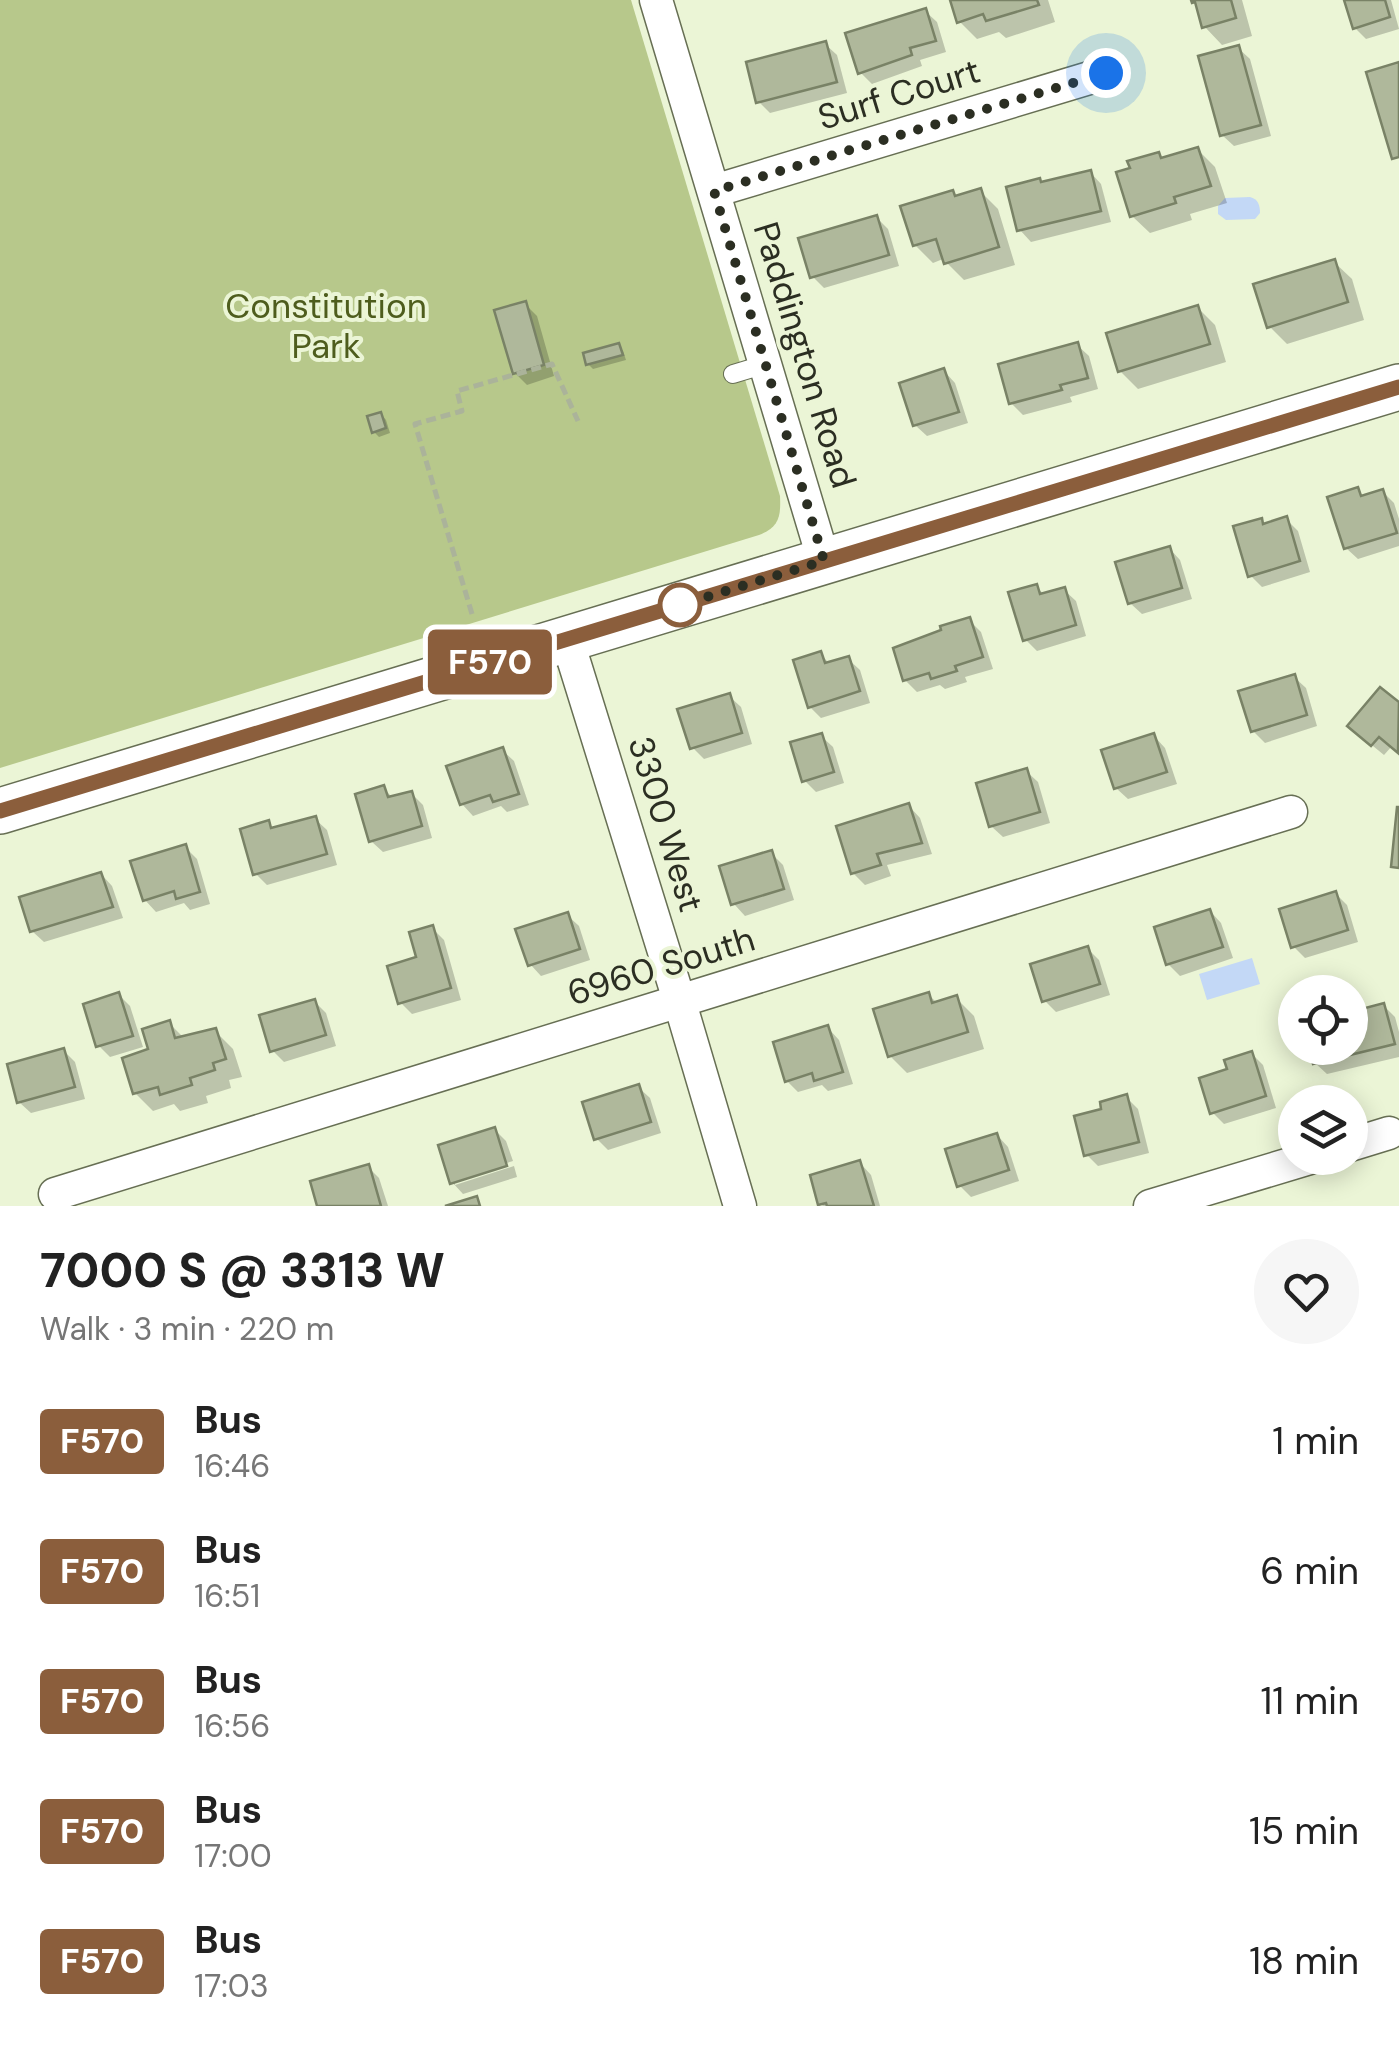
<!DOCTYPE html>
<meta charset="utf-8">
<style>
body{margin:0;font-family:"DM Sans",sans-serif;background:#f6f6f6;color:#222;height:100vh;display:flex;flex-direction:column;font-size:38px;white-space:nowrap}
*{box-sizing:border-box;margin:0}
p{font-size:32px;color:#767676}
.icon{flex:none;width:55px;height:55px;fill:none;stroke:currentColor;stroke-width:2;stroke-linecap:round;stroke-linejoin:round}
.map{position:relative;height:1206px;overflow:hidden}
.panel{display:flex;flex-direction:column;background:#fff;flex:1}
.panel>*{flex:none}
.badge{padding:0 20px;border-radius:8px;font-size:35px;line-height:65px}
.controls{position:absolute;left:1278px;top:975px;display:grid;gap:20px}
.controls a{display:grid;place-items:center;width:90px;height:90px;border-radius:50%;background:#fff;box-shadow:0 5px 25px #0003;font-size:50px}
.you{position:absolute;width:50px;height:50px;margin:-25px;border:8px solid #fff;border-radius:50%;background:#1a73e8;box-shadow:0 0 0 15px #1a73e833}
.map>.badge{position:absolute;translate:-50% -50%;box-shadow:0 0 0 5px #fff}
.round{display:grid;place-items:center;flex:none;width:105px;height:105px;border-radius:52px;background:#f6f6f6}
.overview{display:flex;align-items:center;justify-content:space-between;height:170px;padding:0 40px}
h1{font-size:48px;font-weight:800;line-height:75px}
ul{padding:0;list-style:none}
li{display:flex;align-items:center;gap:30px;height:130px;padding:0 40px}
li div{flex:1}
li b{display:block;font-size:38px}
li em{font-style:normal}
li .badge{min-width:110px;font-weight:700;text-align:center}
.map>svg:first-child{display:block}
.green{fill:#b7c88b}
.water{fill:#c3d8f6}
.shadow{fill:#0003}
.building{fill:#afb89b;stroke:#798266;stroke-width:2.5}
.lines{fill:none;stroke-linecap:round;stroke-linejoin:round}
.lane-casing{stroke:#676f54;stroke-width:20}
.street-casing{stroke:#676f54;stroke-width:35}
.secondary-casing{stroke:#676f54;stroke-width:48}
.path{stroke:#abb39a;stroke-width:5;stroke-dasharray:10 5;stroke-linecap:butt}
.lane{stroke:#fff;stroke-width:18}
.street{stroke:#fff;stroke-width:32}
.secondary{stroke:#fff;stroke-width:45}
.line-casing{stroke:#fff;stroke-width:22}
.line{stroke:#8b5e3c;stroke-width:15}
.walk{stroke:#2b2e22;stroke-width:10;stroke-dasharray:0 18}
.stop-dot{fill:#fff;stroke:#8b5e3c;stroke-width:5}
.labels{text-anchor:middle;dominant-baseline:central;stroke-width:8;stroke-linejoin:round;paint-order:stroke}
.street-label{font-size:35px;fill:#2b2e22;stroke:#ebf5d6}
.park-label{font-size:35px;fill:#4e5d1d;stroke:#ebf5d6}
</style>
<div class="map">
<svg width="1399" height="1206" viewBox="0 0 1399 1206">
<rect width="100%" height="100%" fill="#ebf5d6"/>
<path class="green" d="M 0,0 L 631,0 L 780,496 C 781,517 779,527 759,535 L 0,768 Z"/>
<g class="water">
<path d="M 1250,197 C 1258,199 1260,205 1260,213 L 1255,219 L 1226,220 L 1218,214 L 1218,206 L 1225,198 Z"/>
<path d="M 1252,958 L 1260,984 L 1207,1000 L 1199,974 Z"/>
</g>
<g class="shadow">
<path d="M 953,0 L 1048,0 L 1055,22 L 1006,38 L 999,32 L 977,39 L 959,21 Z"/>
<path d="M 1194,0 L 1242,0 L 1252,36 L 1222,45 L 1205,27 L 1199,6 Z"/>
<path d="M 1346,0 L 1391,0 L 1399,29 L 1366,39 L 1355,28 Z"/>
<path d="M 925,11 L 937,22 L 946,52 L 920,60 L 922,66 L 872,84 L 860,72 Z"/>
<path d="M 825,44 L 837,55 L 847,93 L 770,113 L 758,101 Z"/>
<path d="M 1238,48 L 1250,59 L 1271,136 L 1234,146 L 1222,135 Z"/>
<path d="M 1198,150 L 1215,167 L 1227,203 L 1190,214 L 1192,220 L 1150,233 L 1132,216 L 1158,155 L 1163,160 Z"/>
<path d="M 1090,172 L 1101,184 L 1111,222 L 1031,242 L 1020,230 L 1042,184 Z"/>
<path d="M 980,191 L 998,209 L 1015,265 L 964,280 L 943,259 L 933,263 L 915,245 L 953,193 L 958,198 Z"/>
<path d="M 877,218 L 888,229 L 899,266 L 824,288 L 812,276 Z"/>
<path d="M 1334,262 L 1352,279 L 1364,320 L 1287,344 L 1269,326 Z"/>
<path d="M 525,304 L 537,316 L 554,376 L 527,385 L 515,373 Z"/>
<path d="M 1197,307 L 1215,325 L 1226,362 L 1138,389 L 1120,371 Z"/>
<path d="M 1077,345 L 1089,356 L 1098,389 L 1070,397 L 1072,402 L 1023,415 L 1011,403 Z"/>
<path d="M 618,346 L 623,351 L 626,360 L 593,369 L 588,364 Z"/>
<path d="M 944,371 L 955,383 L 968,423 L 927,436 L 915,425 Z"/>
<path d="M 381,414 L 386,420 L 390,433 L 379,437 L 374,432 Z"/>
<path d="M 1357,490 L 1364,497 L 1383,492 L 1394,503 L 1399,519 L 1399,546 L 1358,559 L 1346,548 Z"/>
<path d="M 1286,519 L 1298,531 L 1310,572 L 1262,587 L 1250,575 L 1261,521 L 1266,526 Z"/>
<path d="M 1169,548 L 1180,560 L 1192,599 L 1142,614 L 1130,603 Z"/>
<path d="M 1036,587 L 1045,595 L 1064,590 L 1076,601 L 1086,636 L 1037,651 L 1025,639 Z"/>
<path d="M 969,620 L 981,632 L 993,669 L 965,677 L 967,682 L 945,689 L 940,685 L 917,692 L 905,680 Z"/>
<path d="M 820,654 L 830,664 L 848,659 L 860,670 L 870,703 L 821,718 L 810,707 Z"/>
<path d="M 1294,677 L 1306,688 L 1317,726 L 1265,743 L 1253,731 Z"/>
<path d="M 1381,690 L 1399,705 L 1399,753 L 1392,746 L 1384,755 L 1362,737 Z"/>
<path d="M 729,696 L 741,707 L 752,744 L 704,759 L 692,747 Z"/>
<path d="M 821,736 L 833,747 L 844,783 L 816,792 L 804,780 Z"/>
<path d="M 1154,736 L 1165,748 L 1177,784 L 1128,799 L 1116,788 Z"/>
<path d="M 502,750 L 514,761 L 529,805 L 507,812 L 501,806 L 473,816 L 462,804 Z"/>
<path d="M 1026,771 L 1038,782 L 1050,823 L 1003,837 L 991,826 Z"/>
<path d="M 383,788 L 393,798 L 411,793 L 423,805 L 432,838 L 383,852 L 371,841 Z"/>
<path d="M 909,806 L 920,818 L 932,854 L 887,865 L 891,876 L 865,885 L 853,873 Z"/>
<path d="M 315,819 L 327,830 L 337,865 L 267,885 L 255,873 L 268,823 L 275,830 Z"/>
<path d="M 185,847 L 197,859 L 210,904 L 190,910 L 184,903 L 156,912 L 145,900 Z"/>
<path d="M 771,853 L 783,865 L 794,900 L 745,916 L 734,904 Z"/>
<path d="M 101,874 L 112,886 L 123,918 L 44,942 L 32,931 Z"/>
<path d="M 1336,894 L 1347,905 L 1358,942 L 1305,958 L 1294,947 Z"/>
<path d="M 1210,911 L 1221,923 L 1233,958 L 1180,976 L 1168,964 Z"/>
<path d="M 567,915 L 579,926 L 590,960 L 541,976 L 530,964 Z"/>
<path d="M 432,928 L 444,940 L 461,1000 L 412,1014 L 400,1002 Z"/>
<path d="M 1087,948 L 1099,960 L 1110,995 L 1056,1012 L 1044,1000 Z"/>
<path d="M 928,994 L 938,1004 L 956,998 L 974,1016 L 984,1049 L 907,1073 L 890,1056 Z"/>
<path d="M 119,995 L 130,1006 L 143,1047 L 110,1057 L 98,1045 Z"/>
<path d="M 315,1002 L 326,1013 L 336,1046 L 284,1062 L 272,1050 Z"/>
<path d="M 1356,1006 L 1361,1011 L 1384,1006 L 1395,1017 L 1399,1032 L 1399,1057 L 1327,1074 L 1315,1063 L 1312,1048 L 1350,1048 L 1350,1007 Z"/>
<path d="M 169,1023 L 184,1038 L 215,1031 L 233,1049 L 242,1077 L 229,1080 L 231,1088 L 206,1096 L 208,1103 L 180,1111 L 174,1104 L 153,1111 L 135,1093 L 151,1051 Z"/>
<path d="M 828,1028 L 839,1040 L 853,1084 L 828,1091 L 822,1085 L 798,1092 L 787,1081 Z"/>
<path d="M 64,1051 L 75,1062 L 85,1099 L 31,1113 L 19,1102 Z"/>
<path d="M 1251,1053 L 1263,1065 L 1276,1108 L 1224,1124 L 1213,1113 L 1230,1071 Z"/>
<path d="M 638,1087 L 650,1098 L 661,1133 L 608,1150 L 596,1138 Z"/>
<path d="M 1126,1097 L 1138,1109 L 1149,1153 L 1098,1166 L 1086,1154 L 1104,1111 Z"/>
<path d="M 495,1130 L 506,1141 L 513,1161 L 455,1179 L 455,1185 L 514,1166 L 517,1177 L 463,1194 L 452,1182 Z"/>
<path d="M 997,1135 L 1008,1147 L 1019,1181 L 971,1197 L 960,1186 Z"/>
<path d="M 860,1163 L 871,1175 L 880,1206 L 823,1206 L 820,1203 Z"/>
<path d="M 368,1167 L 379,1178 L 388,1206 L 320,1206 Z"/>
</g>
<g class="building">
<path d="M 950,0 L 1037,0 L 1039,5 L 986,21 L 983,14 L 957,23 Z"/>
<path d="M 1191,0 L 1231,0 L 1236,18 L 1202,28 L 1195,2 L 1192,3 Z"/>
<path d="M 1344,0 L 1385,0 L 1390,17 L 1353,29 Z"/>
<path d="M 926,8 L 936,41 L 910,48 L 912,55 L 858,74 L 845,33 Z"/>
<path d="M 826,41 L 837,82 L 756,103 L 746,62 Z"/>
<path d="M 1239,45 L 1261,125 L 1220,136 L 1198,56 Z"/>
<path d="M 1399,62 L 1399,157 L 1392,159 L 1366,72 Z"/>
<path d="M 1198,147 L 1211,186 L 1174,197 L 1176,203 L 1130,217 L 1116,172 L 1130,168 L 1127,161 L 1159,152 L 1161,158 Z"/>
<path d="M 1091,170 L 1101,211 L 1017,231 L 1006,187 L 1040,178 L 1041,182 Z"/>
<path d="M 981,188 L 999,247 L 944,264 L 936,239 L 913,246 L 900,206 L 953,190 L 955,196 Z"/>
<path d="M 877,215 L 889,255 L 810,278 L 798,238 Z"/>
<path d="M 1335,259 L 1348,302 L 1267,328 L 1253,284 Z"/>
<path d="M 526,301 L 544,365 L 513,374 L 494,310 Z"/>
<path d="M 1198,305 L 1210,344 L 1118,372 L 1106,333 Z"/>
<path d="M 1078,342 L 1088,378 L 1060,385 L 1062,390 L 1009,404 L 998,364 Z"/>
<path d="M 619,343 L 623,355 L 586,365 L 583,353 Z"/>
<path d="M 944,368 L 959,412 L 913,426 L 899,383 Z"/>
<path d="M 381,412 L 386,428 L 372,433 L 367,416 Z"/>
<path d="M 1358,487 L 1361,496 L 1383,489 L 1397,533 L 1344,549 L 1327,497 Z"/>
<path d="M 1287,516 L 1300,561 L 1248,577 L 1233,526 L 1262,518 L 1263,524 Z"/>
<path d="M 1170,546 L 1182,588 L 1128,604 L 1115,562 Z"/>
<path d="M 1037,584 L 1040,594 L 1065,587 L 1076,625 L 1023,641 L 1008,592 Z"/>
<path d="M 970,617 L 983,657 L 955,666 L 957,671 L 931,679 L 929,673 L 903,681 L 893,648 L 941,630 L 940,626 Z"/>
<path d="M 821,651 L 825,663 L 849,656 L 860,691 L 808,708 L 793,660 Z"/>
<path d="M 1295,674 L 1307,715 L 1251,732 L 1238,691 Z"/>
<path d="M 1380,687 L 1399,702 L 1398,753 L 1379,737 L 1371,746 L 1347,726 Z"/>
<path d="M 730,693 L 742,733 L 690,749 L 677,709 Z"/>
<path d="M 822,733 L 834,772 L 802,782 L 790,742 Z"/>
<path d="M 1154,733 L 1167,772 L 1114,789 L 1101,750 Z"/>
<path d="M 503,747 L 519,794 L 493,802 L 490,795 L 460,805 L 446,766 Z"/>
<path d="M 1027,768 L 1040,812 L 989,827 L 976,783 Z"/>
<path d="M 384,785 L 388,797 L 412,791 L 422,826 L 369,842 L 355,794 Z"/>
<path d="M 909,803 L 922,843 L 877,854 L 881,865 L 851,874 L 836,826 Z"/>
<path d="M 1397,807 L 1399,807 L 1399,868 L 1391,867 Z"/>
<path d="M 316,816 L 327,854 L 253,875 L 240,829 L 269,820 L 271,828 Z"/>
<path d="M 186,844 L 200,892 L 176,899 L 174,891 L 143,901 L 130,861 Z"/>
<path d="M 772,850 L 784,889 L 731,905 L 719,866 Z"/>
<path d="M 101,872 L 113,907 L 30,932 L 19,897 Z"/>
<path d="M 1336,891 L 1348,930 L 1291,948 L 1279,909 Z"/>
<path d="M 1210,909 L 1223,947 L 1166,965 L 1154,927 Z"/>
<path d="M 568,912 L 580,949 L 528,966 L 515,929 Z"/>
<path d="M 433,925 L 451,988 L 398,1004 L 387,966 L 416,957 L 409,932 Z"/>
<path d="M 1088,946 L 1100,984 L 1042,1002 L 1030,964 Z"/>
<path d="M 119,992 L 133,1036 L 96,1047 L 83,1004 Z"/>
<path d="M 929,992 L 932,1003 L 957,995 L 968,1032 L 888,1057 L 873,1009 Z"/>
<path d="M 315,999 L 326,1035 L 270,1052 L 259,1015 Z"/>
<path d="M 1357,1003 L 1358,1010 L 1384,1003 L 1395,1044 L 1313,1064 L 1309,1048 L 1350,1048 L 1350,1005 Z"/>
<path d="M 170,1020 L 175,1038 L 216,1028 L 226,1059 L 213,1063 L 215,1070 L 190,1078 L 192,1085 L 160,1095 L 158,1087 L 133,1094 L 122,1058 L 148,1049 L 142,1029 Z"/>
<path d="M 828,1025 L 843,1072 L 814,1081 L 812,1073 L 785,1082 L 773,1042 Z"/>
<path d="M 64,1048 L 75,1087 L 17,1103 L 7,1064 Z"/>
<path d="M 1252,1051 L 1266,1096 L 1210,1114 L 1199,1078 L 1227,1069 L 1224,1060 Z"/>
<path d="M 639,1084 L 651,1122 L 594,1140 L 582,1102 Z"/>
<path d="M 1127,1094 L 1139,1142 L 1084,1156 L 1074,1116 L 1101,1109 L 1100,1102 Z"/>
<path d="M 495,1127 L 507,1166 L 450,1184 L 438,1145 Z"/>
<path d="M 997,1133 L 1009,1170 L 957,1187 L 945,1149 Z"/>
<path d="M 860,1160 L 874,1206 L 827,1206 L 826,1203 L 818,1205 L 810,1175 Z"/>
<path d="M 369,1164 L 381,1206 L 317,1206 L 310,1181 Z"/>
<path d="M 477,1196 L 480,1206 L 445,1206 Z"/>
</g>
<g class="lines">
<defs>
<path id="lane" d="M 733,374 L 766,364"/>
<g id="street">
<path d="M 656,0 L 824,561"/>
<path d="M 714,191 L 1106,73"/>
<path d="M 567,639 L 680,1003 L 740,1206"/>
<path d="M 1350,1145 L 1389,1133"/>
<path d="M 55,1194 L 1291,812"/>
<path d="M 1150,1206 L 1310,1158"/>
</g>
<path id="secondary" d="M 0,811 L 1399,387"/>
</defs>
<use href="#lane" class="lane-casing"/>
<use href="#street" class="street-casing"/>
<use href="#secondary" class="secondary-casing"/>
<path class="path" d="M 472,614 L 415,424 L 462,411 L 457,391 L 552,364 L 578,421"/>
<use href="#lane" class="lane"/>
<use href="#street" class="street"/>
<use href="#secondary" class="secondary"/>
</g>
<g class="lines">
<defs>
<path id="line" d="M 0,811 L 1399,387"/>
</defs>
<use href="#line" class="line-casing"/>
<use href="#line" class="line"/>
<path class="walk" d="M 680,605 L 677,606 L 824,561 L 714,191 L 1106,73"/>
</g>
<circle class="stop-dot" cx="680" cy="605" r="20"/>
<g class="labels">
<g class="street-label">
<text transform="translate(899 94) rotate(-17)">Surf Court</text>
<text transform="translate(805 355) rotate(73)">Paddington Road</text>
<text transform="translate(666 824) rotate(73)">3300 West</text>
<text transform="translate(661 966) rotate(-17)">6960 South</text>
</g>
<g class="park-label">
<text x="326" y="306">Constitution<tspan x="326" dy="40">Park</tspan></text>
</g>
</g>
</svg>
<div class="controls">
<a><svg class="icon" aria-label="locate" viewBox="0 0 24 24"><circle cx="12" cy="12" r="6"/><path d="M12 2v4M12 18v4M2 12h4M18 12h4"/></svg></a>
<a><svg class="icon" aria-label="layers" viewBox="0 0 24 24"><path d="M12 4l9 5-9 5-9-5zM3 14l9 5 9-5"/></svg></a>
</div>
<div class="you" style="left:1106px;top:73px"></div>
<b class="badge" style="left:490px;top:662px;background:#8b5e3c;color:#fff">F570</b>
</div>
<section class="panel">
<div class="overview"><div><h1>7000 S @ 3313 W</h1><p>Walk · 3 min · 220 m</p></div><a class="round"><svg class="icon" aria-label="heart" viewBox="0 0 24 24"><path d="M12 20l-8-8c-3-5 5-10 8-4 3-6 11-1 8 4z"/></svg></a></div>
<ul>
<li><span class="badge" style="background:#8b5e3c;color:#fff">F570</span><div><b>Bus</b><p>16:46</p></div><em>1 min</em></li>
<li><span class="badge" style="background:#8b5e3c;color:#fff">F570</span><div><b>Bus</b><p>16:51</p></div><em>6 min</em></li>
<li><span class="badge" style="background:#8b5e3c;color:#fff">F570</span><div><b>Bus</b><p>16:56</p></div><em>11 min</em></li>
<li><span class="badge" style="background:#8b5e3c;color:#fff">F570</span><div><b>Bus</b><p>17:00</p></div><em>15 min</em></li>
<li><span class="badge" style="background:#8b5e3c;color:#fff">F570</span><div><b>Bus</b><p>17:03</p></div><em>18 min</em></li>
</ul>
</section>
